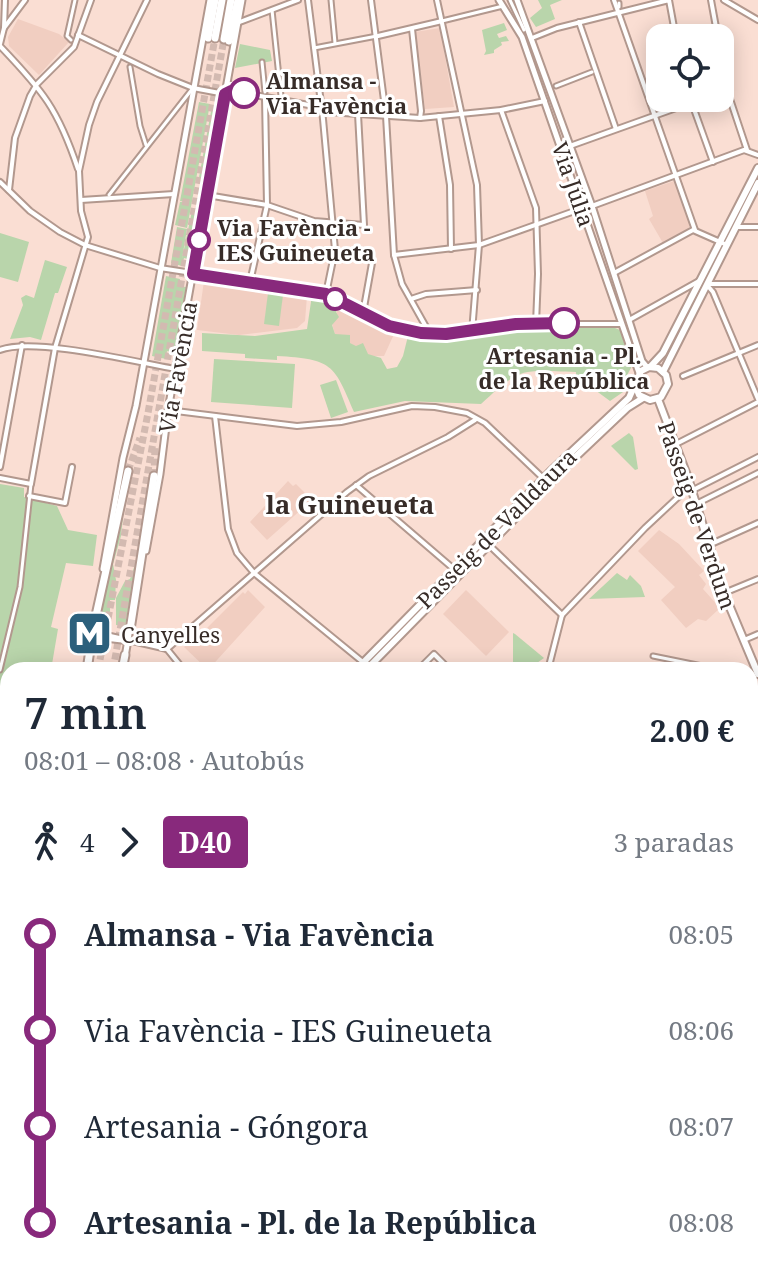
<!DOCTYPE html>
<html lang="es">
<meta charset="utf-8">
<style>
body{margin:0;font-family:"Noto Serif",serif;background:#f6f6f7;color:#1f2937;height:100vh;display:flex;flex-direction:column;font-size:30px;white-space:nowrap}
*{box-sizing:border-box;margin:0}
p{font-size:26px;color:#747a83}
.icon{flex:none;width:44px;height:44px;fill:none;stroke:currentColor;stroke-width:2;stroke-linecap:round;stroke-linejoin:round}
.map{position:relative;flex:1;overflow:hidden}
.side{position:absolute;left:0px;top:662px;width:758px;height:626px;display:flex;flex-direction:column;background:#fff;border-radius:24px 24px 0 0;box-shadow:0 4px 20px #0003}
.side>*{flex:none}
.badge{padding:0 16px;border-radius:6px;font-size:28px;line-height:52px}
.fabs{position:absolute;left:646px;top:24px;display:grid;gap:16px}
.fabs a{display:grid;place-items:center;width:88px;height:88px;border-radius:16px;background:#fff;box-shadow:0 4px 20px #0003;font-size:40px}
.map>.badge{position:absolute;translate:-50% -50%;box-shadow:0 0 0 4px #fff}
.legs{display:flex;align-items:center;gap:12px;height:88px;padding:0 24px;font-size:26px}
.legs p{margin-inline-start:auto}
.headline{display:flex;align-items:center;justify-content:space-between;height:136px;padding:0 24px}
h1{font-size:44px;font-weight:600;line-height:60px}
ul{padding:0 24px;list-style:none}
li{display:flex;align-items:center;gap:28px;height:96px;font-size:30px}
li i{display:grid;place-items:center;width:12px;height:100%;margin:0 10px;background:currentColor}
li i::after{content:'';width:20px;height:20px;margin:-10px;border:6px solid;border-radius:50%;background:#fff}
li p{margin-inline-start:auto}
li:first-child i{background:linear-gradient(#0000 50%,currentColor 0)}
li:last-child i{background:linear-gradient(currentColor 50%,#0000 0)}
.map>svg:first-child{display:block}
.built{fill:#f1cec1}
.green{fill:#b9d5ab}
.lines{fill:none;stroke-linecap:round;stroke-linejoin:round}
.trunk-tunnel{stroke:#d3bab1;stroke-width:7;stroke-dasharray:7 3.5;stroke-linecap:butt}
.pedestrian-casing{stroke:#b2988e;stroke-width:7}
.minor-casing{stroke:#b2988e;stroke-width:8}
.tertiary-casing{stroke:#b2988e;stroke-width:9}
.secondary-casing{stroke:#b2988e;stroke-width:10}
.trunk-casing{stroke:#b2988e;stroke-width:11}
.pedestrian{stroke:#fff;stroke-width:3}
.minor{stroke:#fff;stroke-width:4}
.tertiary{stroke:#fff;stroke-width:5}
.secondary{stroke:#fff;stroke-width:6}
.trunk{stroke:#fff;stroke-width:7}
.line-1-casing{stroke:#fff;stroke-width:18}
.line-1{stroke:#88297c;stroke-width:12}
.stop-1-dot{fill:#fff;stroke:#88297c;stroke-width:4}
.labels{text-anchor:middle;dominant-baseline:central;stroke-width:6;stroke-linejoin:round;paint-order:stroke}
.stop-label{font-size:22px;font-weight:bold;fill:#372c28;stroke:#fff;text-anchor:start}
.street-label{font-size:22px;fill:#372c28;stroke:#fff}
.poi-label{font-size:22px;fill:#372c28;stroke:#fff;text-anchor:start}
.quarter-label{font-size:26px;font-weight:bold;fill:#372c28;stroke:#fff}
</style>
<div class="map">
<svg width="758" height="1287" viewBox="0 0 758 1287">
<rect width="100%" height="100%" fill="#faded3"/>
<g class="built">
<path d="M 18,19 L 59,34 L 69,42 L 39,75 L 9,46 L 8,37 Z"/>
<path d="M 440,28 L 454,107 L 425,109 L 415,32 Z"/>
<path d="M 674,181 L 690,225 L 688,229 L 663,243 L 649,219 L 653,216 L 645,191 Z"/>
<path d="M 204,281 L 307,296 L 305,321 L 297,328 L 239,335 L 197,330 Z"/>
<path d="M 339,307 L 371,324 L 395,332 L 384,356 L 371,356 L 350,343 L 344,336 L 335,334 L 332,324 Z"/>
<path d="M 288,481 L 293,486 L 296,484 L 312,500 L 267,540 L 250,522 Z"/>
<path d="M 659,530 L 679,544 L 704,571 L 699,575 L 706,584 L 703,589 L 720,608 L 706,621 L 698,619 L 686,628 L 661,600 L 675,587 L 638,551 Z"/>
<path d="M 248,590 L 265,607 L 208,670 L 184,647 L 207,628 L 243,592 L 245,594 Z"/>
<path d="M 466,590 L 509,632 L 486,656 L 443,614 Z"/>
</g>
<g class="green">
<path d="M 538,0 L 562,0 L 550,5 L 555,19 L 536,27 L 530,18 L 542,8 Z"/>
<path d="M 504,23 L 507,30 L 497,34 L 499,38 L 506,36 L 509,41 L 501,42 L 502,45 L 494,50 L 494,53 L 484,55 L 486,51 L 482,30 Z"/>
<path d="M 240,44 L 270,50 L 272,61 L 235,68 Z"/>
<path d="M 199,102 L 210,104 L 187,228 L 175,225 L 180,202 L 185,202 L 180,201 Z"/>
<path d="M 212,106 L 218,107 L 207,169 L 205,169 L 201,184 L 198,183 Z"/>
<path d="M 197,207 L 200,208 L 191,260 L 184,258 L 182,266 L 171,263 L 177,227 L 187,229 L 182,259 L 192,211 Z"/>
<path d="M 0,233 L 29,242 L 18,282 L 0,277 Z"/>
<path d="M 45,260 L 67,267 L 58,293 L 55,293 L 41,340 L 30,337 L 10,339 L 23,305 L 21,298 L 26,295 L 34,298 Z"/>
<path d="M 166,276 L 180,279 L 179,286 L 186,287 L 174,353 L 167,351 L 166,359 L 152,356 Z"/>
<path d="M 268,293 L 283,295 L 279,326 L 264,324 Z"/>
<path d="M 312,295 L 339,307 L 336,312 L 339,317 L 332,325 L 335,334 L 350,335 L 350,343 L 356,346 L 363,343 L 368,354 L 381,358 L 387,369 L 397,367 L 403,356 L 408,336 L 447,339 L 521,327 L 615,328 L 620,330 L 632,366 L 625,379 L 626,390 L 610,401 L 576,376 L 576,372 C 521,371 523,365 481,404 L 405,401 L 354,412 C 334,364 332,359 277,356 L 277,360 L 245,358 L 245,354 L 202,351 L 202,333 L 255,336 L 307,329 Z"/>
<path d="M 214,359 L 295,364 L 292,408 L 211,402 Z"/>
<path d="M 336,380 L 348,412 L 331,418 L 320,385 Z"/>
<path d="M 629,433 L 633,437 L 638,469 L 635,470 L 611,446 Z"/>
<path d="M 0,484 L 24,488 L 24,497 L 57,506 L 68,530 L 97,535 L 93,566 L 66,563 L 51,627 L 58,629 L 51,670 L 8,670 L 8,698 L 0,696 Z"/>
<path d="M 126,488 L 121,536 L 113,564 L 116,580 L 115,600 L 110,600 L 110,624 L 100,622 Z"/>
<path d="M 137,559 L 125,626 L 116,625 L 116,598 L 125,581 L 130,579 Z"/>
<path d="M 617,573 L 627,580 L 630,575 L 641,586 L 645,597 L 589,599 Z"/>
<path d="M 513,633 L 515,634 L 544,658 L 527,670 L 513,670 Z"/>
<path d="M 8,896 L 8,967 L 0,957 L 0,907 Z"/>
<path d="M 758,996 L 758,1200 L 750,1209 L 750,1000 Z"/>
<path d="M 315,1280 L 403,1280 L 405,1287 L 317,1287 Z"/>
</g>
<g class="lines">
<g class="trunk-tunnel">
<path d="M 128,471 L 140,438"/>
<path d="M 154,476 L 155,446"/>
<path d="M 98,670 L 148,413 L 215,38"/>
<path d="M 113,670 L 224,39"/>
</g>
<defs>
<g id="pedestrian">
<path d="M 331,0 L 335,43"/>
<path d="M 510,0 L 524,30"/>
<path d="M 619,7 L 619,3"/>
<path d="M 272,10 L 281,96"/>
<path d="M 442,21 L 503,6"/>
<path d="M 71,40 L 67,36 L 75,0"/>
<path d="M 314,48 L 377,36"/>
<path d="M 262,62 L 265,92"/>
<path d="M 130,67 L 140,126 L 146,145"/>
<path d="M 556,86 L 592,72"/>
<path d="M 109,195 L 193,88"/>
<path d="M 653,656 L 722,670"/>
<path d="M 0,670 L 20,587 L 31,484"/>
<path d="M 750,675 L 751,676"/>
<path d="M 750,712 L 758,703"/>
</g>
<g id="minor">
<path d="M 308,0 L 323,119 L 335,250 L 326,294"/>
<path d="M 371,0 L 386,116 L 394,255 L 402,284 L 430,334"/>
<path d="M 437,0 L 477,185 L 479,245 L 472,332"/>
<path d="M 614,0 L 695,230"/>
<path d="M 711,0 L 718,38"/>
<path d="M 724,0 L 758,20"/>
<path d="M 579,22 L 616,129"/>
<path d="M 237,23 L 298,0"/>
<path d="M 4,28 L 25,0"/>
<path d="M 412,29 L 421,111 L 420,118"/>
<path d="M 78,35 L 158,74 L 193,88 L 225,94 L 231,91 L 244,93 L 314,106 L 328,112 L 420,118 L 501,110 L 545,101"/>
<path d="M 378,36 L 442,21"/>
<path d="M 532,38 L 557,28 L 669,0 L 676,38"/>
<path d="M 0,44 L 4,28 L 5,0"/>
<path d="M 0,46 C 43,91 58,109 78,169"/>
<path d="M 720,51 L 727,90 L 747,150"/>
<path d="M 690,98 L 713,162"/>
<path d="M 501,110 L 536,208 L 538,274 L 536,324"/>
<path d="M 439,116 L 450,185 L 451,249"/>
<path d="M 570,146 L 704,98"/>
<path d="M 0,182 L 30,211 L 60,232 L 85,245 L 160,268 L 326,294 L 389,326 L 411,331 L 446,334 L 516,324 L 621,324"/>
<path d="M 9,190 L 15,138 L 30,96 L 37,84 L 74,47 L 91,0"/>
<path d="M 207,195 L 267,205 L 314,221 L 364,225 L 358,114"/>
<path d="M 81,200 L 174,194"/>
<path d="M 592,206 L 744,150 L 758,155"/>
<path d="M 736,227 L 758,227"/>
<path d="M 394,255 L 479,245 L 583,208"/>
<path d="M 614,273 L 693,230 L 727,245"/>
<path d="M 250,282 L 267,205 L 265,98"/>
<path d="M 709,284 L 758,284"/>
<path d="M 707,285 L 713,292 L 758,399"/>
<path d="M 411,299 L 426,294 L 477,290"/>
<path d="M 363,313 L 372,263"/>
<path d="M 631,319 L 699,281"/>
<path d="M 0,350 C 34,337 136,362 175,369"/>
<path d="M 683,376 L 758,345"/>
<path d="M 168,410 L 297,426 L 341,422 L 412,406 L 435,407 L 467,413 L 485,423 L 544,479"/>
<path d="M 215,416 L 228,529 L 237,553 L 254,573 L 364,663"/>
<path d="M 676,444 L 758,402"/>
<path d="M 0,467 L 22,345"/>
<path d="M 0,478 L 31,484 L 55,348 L 88,237 L 81,211 L 79,171 L 89,125 L 97,102 L 147,0"/>
<path d="M 356,485 L 455,570"/>
<path d="M 693,490 L 758,457"/>
<path d="M 29,496 L 65,503 L 72,467"/>
<path d="M 696,504 L 758,473"/>
<path d="M 489,545 L 562,615"/>
<path d="M 709,545 L 758,523"/>
<path d="M 724,593 L 758,579"/>
<path d="M 562,615 L 645,528 L 690,486"/>
<path d="M 93,632 L 167,649"/>
<path d="M 92,637 L 126,641"/>
<path d="M 744,640 L 758,634"/>
<path d="M 167,649 L 347,492 L 369,476 L 448,437 L 475,420"/>
<path d="M 167,649 L 184,670"/>
<path d="M 418,670 L 434,654 L 450,670"/>
<path d="M 548,670 L 562,615"/>
<path d="M 0,702 L 8,704"/>
<path d="M 0,772 L 8,773"/>
<path d="M 750,776 L 758,761"/>
<path d="M 750,836 L 758,834"/>
<path d="M 0,838 L 4,815"/>
<path d="M 0,858 L 8,860"/>
<path d="M 0,885 L 8,887"/>
<path d="M 750,896 L 758,893"/>
<path d="M 750,918 L 758,914"/>
<path d="M 750,940 L 758,937"/>
<path d="M 0,1104 L 8,1103"/>
<path d="M 0,1166 L 8,1163"/>
<path d="M 750,1213 L 758,1207"/>
<path d="M 0,1221 L 8,1219"/>
<path d="M 750,1270 L 758,1265"/>
<path d="M 113,1280 L 115,1287"/>
<path d="M 426,1280 L 429,1287"/>
<path d="M 664,1280 L 684,1283 L 723,1280"/>
<path d="M 0,1283 L 8,1254"/>
<path d="M 38,1287 L 63,1280"/>
<path d="M 272,1287 L 299,1280"/>
<path d="M 525,1287 L 557,1280"/>
</g>
<g id="tertiary">
<path d="M 499,0 L 522,37 L 639,373"/>
<path d="M 517,0 L 592,206 L 642,361 L 647,367"/>
<path d="M 146,551 L 160,474 L 168,410 L 242,0"/>
<path d="M 103,569 L 123,458 L 136,406 L 210,0"/>
<path d="M 91,644 L 95,618"/>
<path d="M 125,657 L 130,628"/>
<path d="M 0,1090 L 8,1073"/>
<path d="M 584,1280 L 594,1287"/>
</g>
<g id="secondary">
<path d="M 651,366 L 663,353 L 758,168"/>
<path d="M 663,372 L 758,183"/>
<path d="M 658,399 L 688,478 L 724,593 L 758,674"/>
<path d="M 356,670 L 550,472 L 629,398 L 641,371 L 649,367 L 658,368 L 666,375 L 668,384 L 661,397 L 650,400 L 639,395 L 635,385"/>
<path d="M 366,670 L 570,462 L 627,408 L 643,398"/>
<path d="M 0,896 L 8,888"/>
<path d="M 0,965 L 8,974"/>
</g>
<g id="trunk">
<path d="M 208,38 L 215,0"/>
<path d="M 215,38 L 222,0"/>
<path d="M 224,39 L 231,0"/>
<path d="M 229,41 L 238,0"/>
<path d="M 95,620 L 128,471"/>
<path d="M 130,630 L 154,476"/>
<path d="M 87,670 L 91,643"/>
<path d="M 122,670 L 125,655"/>
<path d="M 0,1030 L 8,1012"/>
<path d="M 0,1053 L 8,1037"/>
</g>
</defs>
<use href="#pedestrian" class="pedestrian-casing"/>
<use href="#minor" class="minor-casing"/>
<use href="#tertiary" class="tertiary-casing"/>
<use href="#secondary" class="secondary-casing"/>
<use href="#trunk" class="trunk-casing"/>
<use href="#pedestrian" class="pedestrian"/>
<use href="#minor" class="minor"/>
<use href="#tertiary" class="tertiary"/>
<use href="#secondary" class="secondary"/>
<use href="#trunk" class="trunk"/>
</g>
<g class="lines">
<defs>
<path id="line-1" d="M 244,93 L 231,91 L 225,94 L 193,274 L 326,294 L 389,326 L 421,333 L 446,334 L 516,324 L 564,323"/>
</defs>
<use href="#line-1" class="line-1-casing"/>
<use href="#line-1" class="line-1"/>
</g>
<defs>
<symbol id="metro-square" viewBox="-11 -11 22 22"><rect x="-9" y="-9" width="18" height="18" rx="4" fill="#2c607c" stroke="#fff"/><path d="M-5.5 5V-5H-3L0 0L3-5H5.5V5H3V-.5L0 4L-3-.5V5Z" fill="#fff"/></symbol>
</defs>
<g fill-rule="evenodd">
<use href="#metro-square" x="64" y="608" width="51" height="51"/>
</g>
<g class="stop-1-dot">
<circle cx="244" cy="93" r="14"/>
<circle cx="199" cy="240" r="10"/>
<circle cx="335" cy="299" r="10"/>
<circle cx="564" cy="323" r="14"/>
</g>
<g class="labels">
<g class="stop-label">
<text x="266" y="80">Almansa -<tspan x="266" dy="25">Via Favència</tspan></text>
<text x="217" y="227">Via Favència -<tspan x="217" dy="25">IES Guineueta</tspan></text>
<text x="564" y="355" text-anchor="middle">Artesania - Pl.<tspan x="564" dy="25">de la República</tspan></text>
</g>
<g class="street-label">
<text transform="translate(574 184) rotate(71)">Via Júlia</text>
<text transform="translate(177 367) rotate(-80)">Via Favència</text>
<text transform="translate(698 515) rotate(71)">Passeig de Verdum</text>
<text transform="translate(496 528) rotate(-45)">Passeig de Valldaura</text>
</g>
<g class="poi-label">
<text x="121" y="634">Canyelles</text>
</g>
<g class="quarter-label">
<text x="350" y="504">la Guineueta</text>
</g>
</g>
</svg>
<div class="fabs">
<a><svg class="icon" aria-label="locate" viewBox="0 0 24 24"><circle cx="12" cy="12" r="6"/><path d="M12 2v4M12 18v4M2 12h4M18 12h4"/></svg></a>
</div>
<section class="side">
<div class="headline"><div><h1>7 min</h1><p>08:01 – 08:08 · Autobús</p></div><b>2.00 €</b></div>
<div class="legs"><svg class="icon" aria-label="walk" viewBox="0 0 24 24"><circle cx="13" cy="4" r="2"/><path d="M13 8l-2 6 4 7M11 14l-3 7M7 12l3-4h3l4 4"/></svg>4<svg class="icon" aria-label="forward" viewBox="0 0 24 24"><path d="M9 5l7 7-7 7"/></svg><b class="badge" style="background:#88297c;color:#fff">D40</b><p>3 paradas</p></div>
<ul>
<li><i style="color:#88297c"></i><b>Almansa - Via Favència</b><p>08:05</p></li>
<li><i style="color:#88297c"></i><span>Via Favència - IES Guineueta</span><p>08:06</p></li>
<li><i style="color:#88297c"></i><span>Artesania - Góngora</span><p>08:07</p></li>
<li><i style="color:#88297c"></i><b>Artesania - Pl. de la República</b><p>08:08</p></li>
</ul>
</section>
</div>
